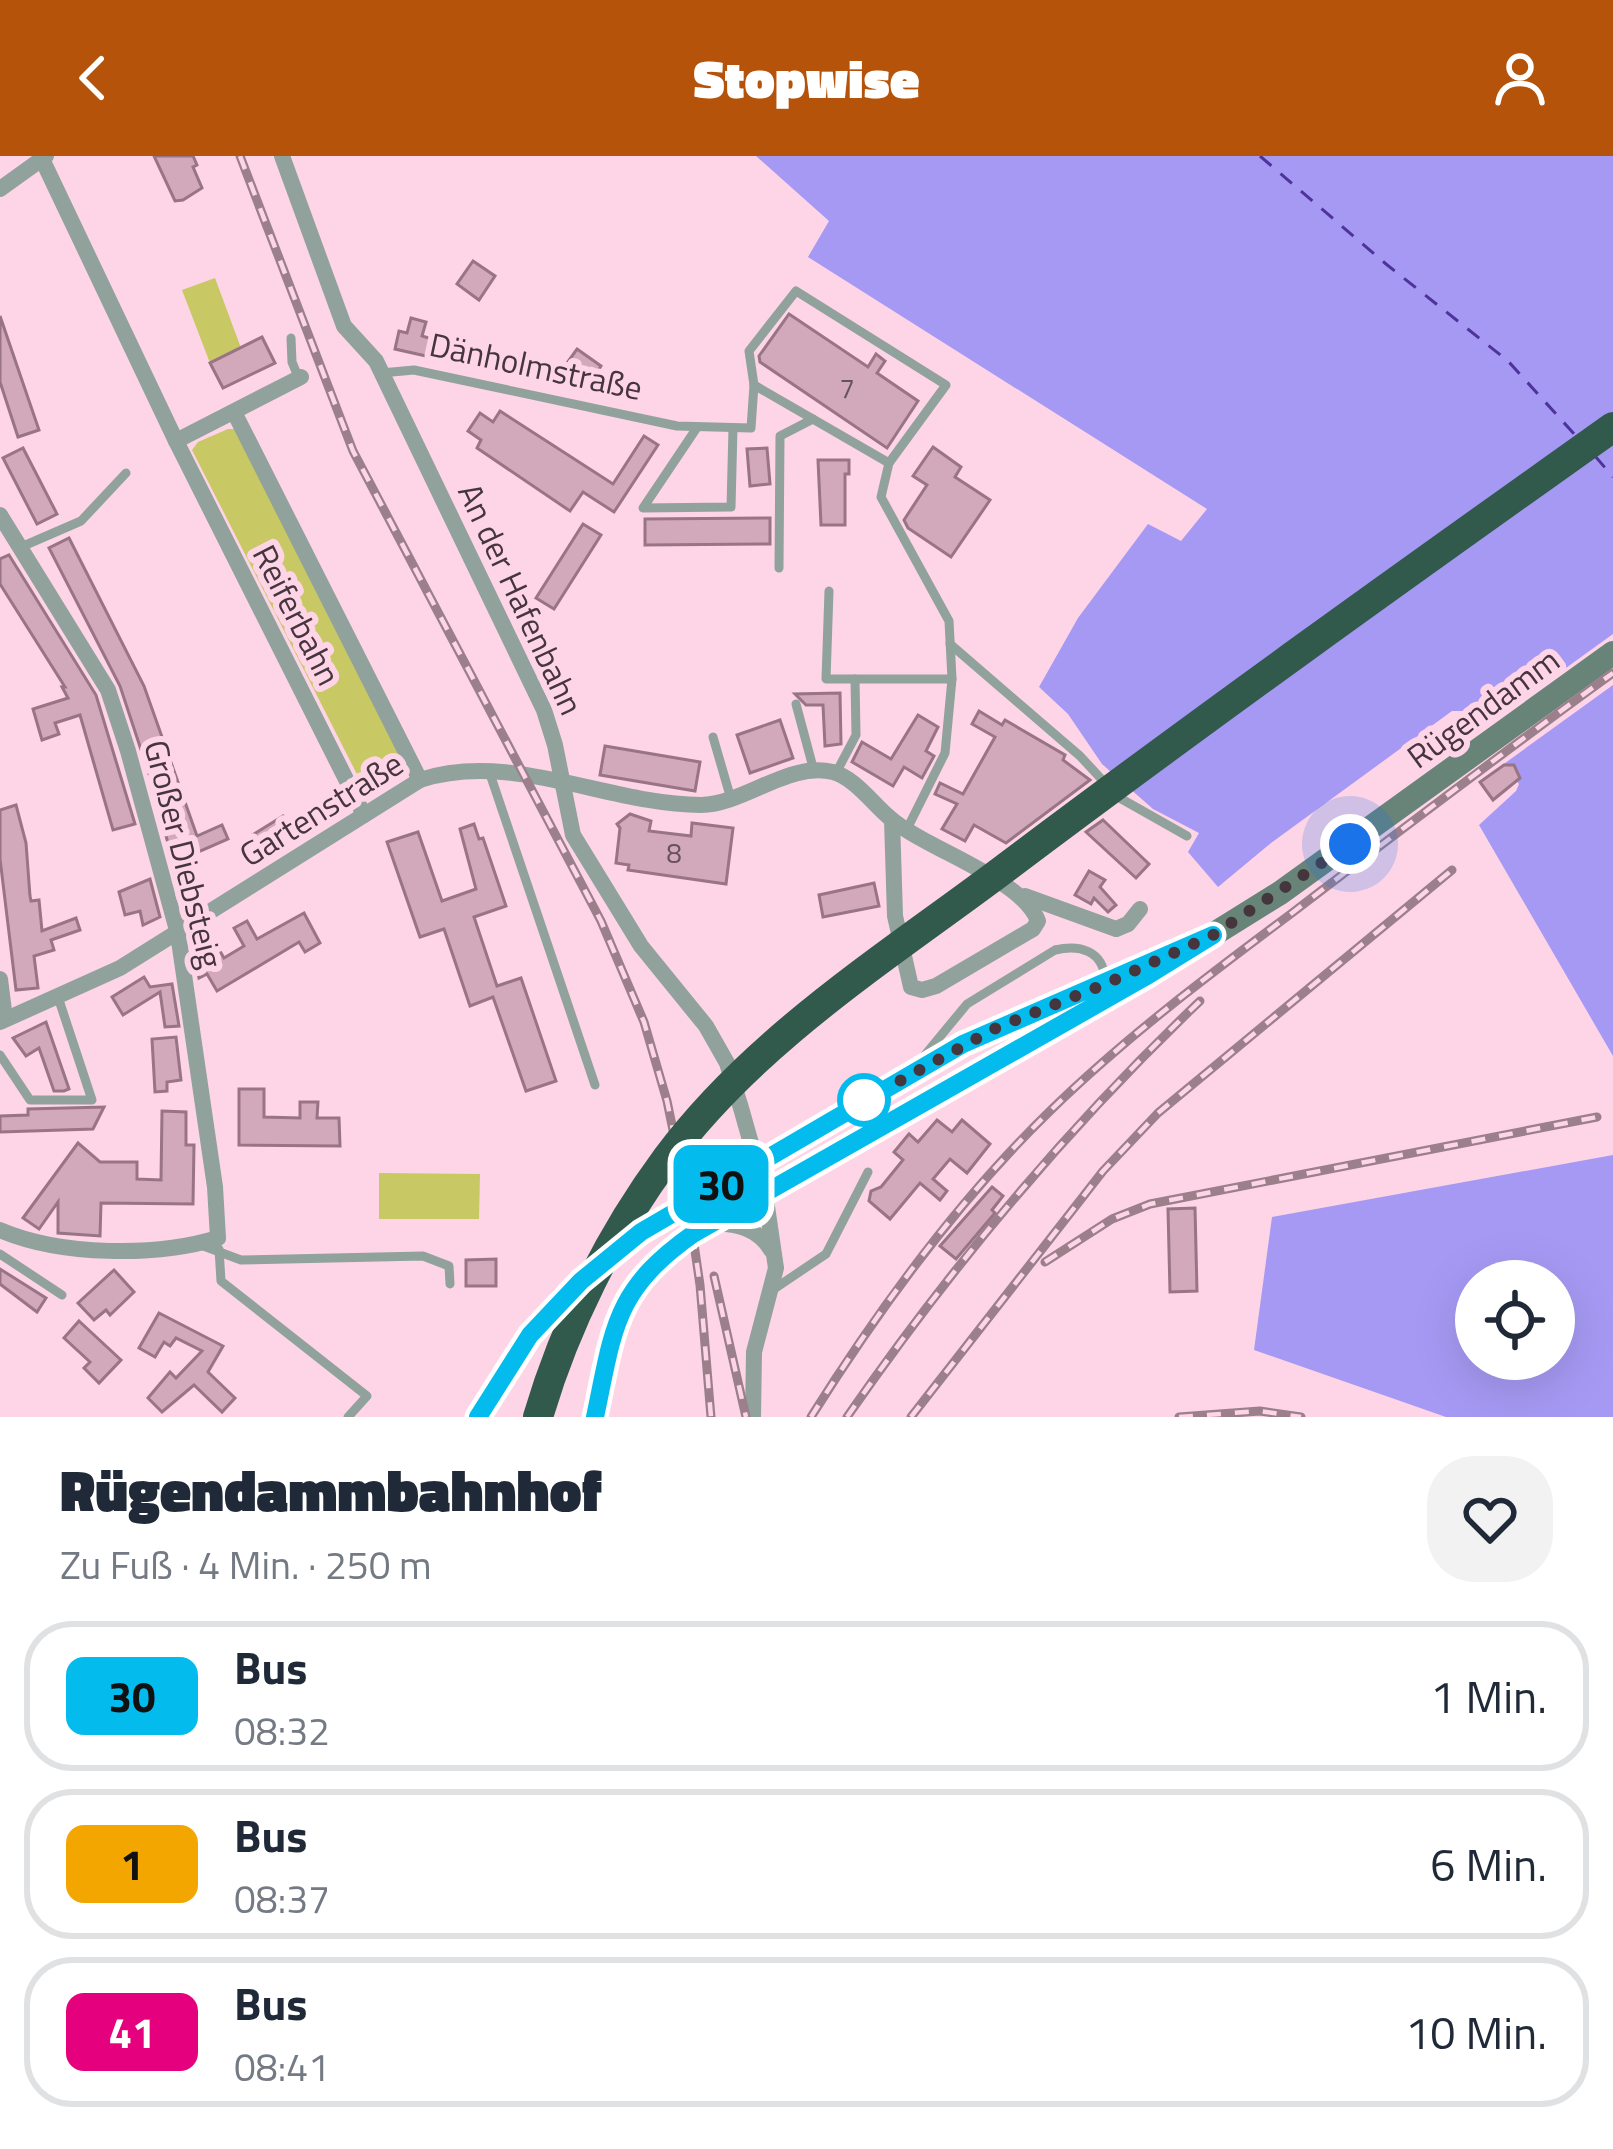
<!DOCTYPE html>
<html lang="de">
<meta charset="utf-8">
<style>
body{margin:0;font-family:"Titillium Web",sans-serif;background:#f2f2f3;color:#1f2937;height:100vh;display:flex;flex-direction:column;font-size:45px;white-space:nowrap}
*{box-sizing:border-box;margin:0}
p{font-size:39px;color:#747a83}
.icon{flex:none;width:66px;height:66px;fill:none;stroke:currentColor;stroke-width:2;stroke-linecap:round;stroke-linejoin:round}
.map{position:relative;height:1261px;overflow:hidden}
.drawer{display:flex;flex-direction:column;background:#fff;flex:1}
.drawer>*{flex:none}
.badge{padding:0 24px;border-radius:18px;font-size:42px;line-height:78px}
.buttons{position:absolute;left:1455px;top:1104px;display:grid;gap:24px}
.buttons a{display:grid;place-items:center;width:120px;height:120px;border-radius:50%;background:#fff;box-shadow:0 12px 48px #0002;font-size:60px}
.you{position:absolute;width:60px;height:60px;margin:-30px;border:9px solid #fff;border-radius:50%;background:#1a73e8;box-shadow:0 0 0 18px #1a73e833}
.map>.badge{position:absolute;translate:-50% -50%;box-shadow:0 0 0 6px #fff}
.round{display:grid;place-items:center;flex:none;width:126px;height:126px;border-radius:48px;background:#f2f2f3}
.head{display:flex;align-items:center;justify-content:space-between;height:204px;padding:0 60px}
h1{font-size:57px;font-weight:800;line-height:90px}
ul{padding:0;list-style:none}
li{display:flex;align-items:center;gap:36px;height:150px;margin:0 24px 18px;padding:0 36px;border:6px solid #e0e1e3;border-radius:48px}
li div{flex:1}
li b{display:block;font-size:45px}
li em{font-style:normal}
li .badge{min-width:132px;font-weight:700;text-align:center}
header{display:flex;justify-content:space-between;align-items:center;height:156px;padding:0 60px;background:#b45309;color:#fff;font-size:54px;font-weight:800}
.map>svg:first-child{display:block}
.green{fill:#c8c864}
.water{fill:#a699f4;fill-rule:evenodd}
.pier{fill:#fed4e7}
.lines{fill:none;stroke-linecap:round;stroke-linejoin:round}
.ferry{stroke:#4d339a;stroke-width:3;stroke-dasharray:15 12;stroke-linecap:butt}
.building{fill:#d1a9bb;stroke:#997485;stroke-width:3}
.lane{stroke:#90a29b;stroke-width:9}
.street{stroke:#90a29b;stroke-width:16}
.secondary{stroke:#688378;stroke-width:24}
.rail-casing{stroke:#9b7f8b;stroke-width:9}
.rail{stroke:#fed4e7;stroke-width:4.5;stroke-dasharray:14;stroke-linecap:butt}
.highway-bridge{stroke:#315a4c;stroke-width:30}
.line-casing{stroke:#fff;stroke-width:27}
.line{stroke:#04bbee;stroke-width:18}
.walk{stroke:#45353c;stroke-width:12;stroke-dasharray:0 21.6}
.stop-dot{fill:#fff;stroke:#04bbee;stroke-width:6}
.labels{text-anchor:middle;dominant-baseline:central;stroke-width:12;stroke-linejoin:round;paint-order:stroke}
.number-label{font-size:27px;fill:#68525c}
.street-label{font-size:33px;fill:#45353c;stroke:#fed4e7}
</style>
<header><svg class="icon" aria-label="back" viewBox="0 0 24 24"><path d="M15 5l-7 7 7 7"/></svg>Stopwise<svg class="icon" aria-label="person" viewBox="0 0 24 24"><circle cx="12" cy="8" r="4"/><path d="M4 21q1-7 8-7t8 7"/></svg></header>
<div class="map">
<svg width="1613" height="1261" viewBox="0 0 1613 1261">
<rect width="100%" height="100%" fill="#fed4e7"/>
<g class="green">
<path d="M 215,122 L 241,192 L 210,207 L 182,134 Z"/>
<path d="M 228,273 L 236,273 L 409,616 L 379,633 L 365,634 L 192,294 L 198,286 Z"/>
<path d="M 379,1017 L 480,1018 L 479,1063 L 379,1063 Z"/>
</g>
<g class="water">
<path d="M 756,0 L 1613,0 L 1613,900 L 1479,669 L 1516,635 L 1519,628 L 1465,555 L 1452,555 L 1271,687 L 1218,731 L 1188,696 L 1199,677 L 1153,653 L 1102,608 L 1068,558 L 1039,531 L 1078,462 L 1148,368 L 1181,385 L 1207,353 L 808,101 L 829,65 Z"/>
<path d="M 1613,999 L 1613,1261 L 1446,1261 L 1254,1194 L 1272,1061 ZM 1476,1125 L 1554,1125 L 1554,1203 L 1476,1203 Z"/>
</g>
<path class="pier" d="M 1613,478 L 1613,529 L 1501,610 L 1477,576 Z"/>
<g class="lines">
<g class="ferry">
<path d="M 1260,0 L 1386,108 L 1508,205 L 1576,280"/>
<path d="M 1595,300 L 1613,321"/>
</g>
</g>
<g class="building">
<path d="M 154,0 L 193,0 L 197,9 L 193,11 L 202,32 L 183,44 L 175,45 Z"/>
<path d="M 473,105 L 495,120 L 479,144 L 457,128 Z"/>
<path d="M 789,158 L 868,211 L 876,198 L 885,205 L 877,217 L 918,245 L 887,292 L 760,206 L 759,200 Z"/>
<path d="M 0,160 L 39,274 L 18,281 L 0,226 Z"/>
<path d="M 411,162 L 426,166 L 422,180 L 461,192 L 457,207 L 395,193 L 399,175 L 407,177 Z"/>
<path d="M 262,181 L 275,207 L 223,232 L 210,207 Z"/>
<path d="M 577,193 L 601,210 L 594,222 L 599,225 L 591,238 L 559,218 Z"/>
<path d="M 500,255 L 613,328 L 644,280 L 658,289 L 614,356 L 583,336 L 570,355 L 477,292 L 481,284 L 468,275 L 480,257 L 493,266 Z"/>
<path d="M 933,291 L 961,311 L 955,321 L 990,344 L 951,401 L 908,372 L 904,364 L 927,329 L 913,320 Z"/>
<path d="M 23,292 L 57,358 L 37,368 L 3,302 Z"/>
<path d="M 767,292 L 770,328 L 750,330 L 747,293 Z"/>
<path d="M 818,304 L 849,304 L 849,318 L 845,318 L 845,369 L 821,369 Z"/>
<path d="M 770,362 L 770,388 L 645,389 L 645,363 Z"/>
<path d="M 583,368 L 601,379 L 554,453 L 536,442 Z"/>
<path d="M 69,382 L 144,530 L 197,680 L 222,669 L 228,683 L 191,699 L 202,744 L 184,750 L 154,633 L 120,530 L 49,392 Z"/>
<path d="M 9,399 L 96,539 L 135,668 L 113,674 L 80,559 L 55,567 L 59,578 L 42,584 L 33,553 L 68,542 L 62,531 L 65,531 L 0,428 L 0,403 Z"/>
<path d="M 840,537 L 841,588 L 825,590 L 823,549 L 806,549 L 795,538 Z"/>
<path d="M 979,555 L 1002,569 L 1005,564 L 1065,599 L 1063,604 L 1090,624 L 1006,687 L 974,669 L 965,685 L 942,673 L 957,648 L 935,638 L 940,627 L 963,638 L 995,581 L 972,568 Z"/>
<path d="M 918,559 L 938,571 L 926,595 L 934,600 L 922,622 L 904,611 L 893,630 L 852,606 L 862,586 L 891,603 Z"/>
<path d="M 780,564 L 793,602 L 750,617 L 737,579 Z"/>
<path d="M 605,590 L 700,606 L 695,635 L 600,619 Z"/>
<path d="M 1504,609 L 1514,609 L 1520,622 L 1493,644 L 1480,626 Z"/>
<path d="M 16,649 L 26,687 L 30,740 L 31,745 L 39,744 L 42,775 L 76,762 L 80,774 L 51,784 L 54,794 L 34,800 L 38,832 L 16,834 L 0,703 L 0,654 Z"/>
<path d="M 630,658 L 651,665 L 649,675 L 691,680 L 692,667 L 733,672 L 726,728 L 628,714 L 629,709 L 616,707 L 620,672 L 617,668 Z"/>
<path d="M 283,660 L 295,679 L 261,700 L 249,681 Z"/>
<path d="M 1103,664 L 1149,708 L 1136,722 L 1086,676 Z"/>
<path d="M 474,668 L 479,683 L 483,682 L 506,750 L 474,761 L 497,830 L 521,822 L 556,925 L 526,935 L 493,841 L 470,850 L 444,773 L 420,781 L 387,686 L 418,676 L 442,745 L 476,733 L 460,673 Z"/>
<path d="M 1089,715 L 1105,724 L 1100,731 L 1116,749 L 1108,756 L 1094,742 L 1091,748 L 1075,739 Z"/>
<path d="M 150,723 L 160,761 L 143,769 L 140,755 L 125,759 L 119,736 Z"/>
<path d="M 874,727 L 879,750 L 823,761 L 819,739 Z"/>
<path d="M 304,757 L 320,787 L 305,796 L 299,786 L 217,835 L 207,818 L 199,822 L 194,796 L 214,785 L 224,802 L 244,790 L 234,772 L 247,765 L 257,783 Z"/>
<path d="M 144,821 L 150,831 L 172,828 L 179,870 L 165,871 L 160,836 L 123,859 L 112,841 Z"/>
<path d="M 46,866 L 69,933 L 64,935 L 54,935 L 39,892 L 26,900 L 13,882 Z"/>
<path d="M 176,881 L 181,924 L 167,926 L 167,935 L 155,936 L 152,883 Z"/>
<path d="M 239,933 L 264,933 L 264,961 L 300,962 L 300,946 L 318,946 L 317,962 L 339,962 L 340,990 L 239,989 Z"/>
<path d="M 104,951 L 93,973 L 0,976 L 0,960 L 28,959 L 28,953 Z"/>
<path d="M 162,955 L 186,956 L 186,989 L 194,989 L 193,1048 L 101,1047 L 100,1080 L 58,1077 L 58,1046 L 39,1073 L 23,1062 L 78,987 L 100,1006 L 137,1006 L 137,1023 L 161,1024 Z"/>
<path d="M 937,964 L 952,976 L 962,964 L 990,988 L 967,1017 L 950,1003 L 933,1023 L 947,1035 L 940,1044 L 920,1027 L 890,1063 L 869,1045 L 871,1035 L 881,1031 L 903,1004 L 894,996 L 909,978 L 918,986 Z"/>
<path d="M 992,1031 L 1003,1040 L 992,1054 L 995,1057 L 956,1103 L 940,1090 Z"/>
<path d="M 1195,1052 L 1197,1135 L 1170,1136 L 1168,1053 Z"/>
<path d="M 496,1103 L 496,1130 L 466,1130 L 466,1104 Z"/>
<path d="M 0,1113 L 46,1142 L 37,1156 L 0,1128 Z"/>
<path d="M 114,1114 L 134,1136 L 110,1159 L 106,1154 L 94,1164 L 78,1147 Z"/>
<path d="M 159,1157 L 223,1190 L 208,1216 L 235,1242 L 222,1256 L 194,1229 L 162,1256 L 148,1242 L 170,1216 L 176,1222 L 202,1195 L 176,1182 L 170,1190 L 164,1186 L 155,1201 L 139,1192 Z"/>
<path d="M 79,1165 L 121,1204 L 99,1227 L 84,1212 L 90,1206 L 64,1182 Z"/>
</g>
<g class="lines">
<g class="lane">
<path d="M 291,182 L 292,206 L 299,223"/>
<path d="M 381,217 L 414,214 L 677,270 L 751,272 L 754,229 L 749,195 L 796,135 L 946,229 L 889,307 L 881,341 L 949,465 L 952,523 L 945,597 L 907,673"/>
<path d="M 754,229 L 889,307"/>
<path d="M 696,273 L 643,352 L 731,351 L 733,272"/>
<path d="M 21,391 L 81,365 L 126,317"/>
<path d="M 779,412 L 780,280 L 813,263"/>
<path d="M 829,435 L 826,523 L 952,523"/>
<path d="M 950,488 L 1080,600 L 1118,641 L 1187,680"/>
<path d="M 796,548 L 814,615"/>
<path d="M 713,581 L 731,643"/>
<path d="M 836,617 L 856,579 L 855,523"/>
<path d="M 490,618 L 595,929"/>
<path d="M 0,899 L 30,944 L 92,944 L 58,841"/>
<path d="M 924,900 L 967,848 L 1055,794 C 1080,788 1103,795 1105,823"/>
<path d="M 198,1088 L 241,1104 L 423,1100 L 449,1110 L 450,1128"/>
<path d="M 219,1093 L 221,1125 L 367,1240 L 348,1261"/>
<path d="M 0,1098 L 62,1139"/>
<path d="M 774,1133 L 826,1098 L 868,1016"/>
</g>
<g class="street">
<path d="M 282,0 L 344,170 L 376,205 L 544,554 L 555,589 L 573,679 L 641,790 L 706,870 L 727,907 L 741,952 L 765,1037 L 776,1112 L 754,1196 L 753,1261"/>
<path d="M 42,3 L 176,285 L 364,659"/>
<path d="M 0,33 L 46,0"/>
<path d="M 234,256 L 420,624"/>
<path d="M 176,285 L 301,221"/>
<path d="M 0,359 L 108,534 L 128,595 L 178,778 L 215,1031 L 218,1082 C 156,1101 61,1100 0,1074"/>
<path d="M 1025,740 L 1116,773 L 1128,768 L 1140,753"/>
<path d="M 0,823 L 5,863"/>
<path d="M 0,866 L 120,812 L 420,624 C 512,594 609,649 701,649 C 745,648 789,605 833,616 C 855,622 873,648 890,662 C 925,693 1022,722 1038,765 L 1033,773 L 936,830 L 922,834 L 911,831 L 895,760 L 892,664"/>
<path d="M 711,1068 C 735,1066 759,1073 771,1094"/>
</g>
<g class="secondary">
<path d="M 479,1261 L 530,1179 L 581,1125 L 641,1076 L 963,888 L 1112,825"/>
<path d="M 595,1261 C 615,1168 618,1122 706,1070 L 1145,821 L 1280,737 L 1613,497"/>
</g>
<defs>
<g id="rail">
<path d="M 240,0 L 353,295 L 601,765 L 644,866 L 667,945 L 688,1047 L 700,1129 L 711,1261"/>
<path d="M 1045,1106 L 1112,1063 L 1150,1048 L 1597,961"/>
<path d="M 714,1120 L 746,1261"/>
<path d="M 811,1261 C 880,1151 958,1044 1052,953 C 1126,881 1209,819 1292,757 C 1398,676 1505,595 1613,517"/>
<path d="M 847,1261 C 951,1111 1068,971 1200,845"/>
<path d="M 911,1261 L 1103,1015 L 1158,957 L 1452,714"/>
<path d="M 1179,1261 L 1260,1255 L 1301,1261"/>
</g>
</defs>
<use href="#rail" class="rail-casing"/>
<use href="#rail" class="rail"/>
<path class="highway-bridge" d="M 538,1261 C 565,1169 610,1079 667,1002 C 753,886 882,804 996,719 C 1199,566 1406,418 1613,271"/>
</g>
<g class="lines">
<defs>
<path id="line" d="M 478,1261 L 530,1179 L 581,1125 L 641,1076 L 963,888 L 1213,779 L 1145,821 L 693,1078 C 614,1134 614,1171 595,1261"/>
</defs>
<use href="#line" class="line-casing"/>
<use href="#line" class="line"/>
<path class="walk" d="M 864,944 L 854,950 L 996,872 L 1103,829 L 1213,779 L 1350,688"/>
</g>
<circle class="stop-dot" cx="864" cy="944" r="24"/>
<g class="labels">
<g class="number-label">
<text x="847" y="231">7</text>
<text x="674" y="696">8</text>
</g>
<g class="street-label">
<text transform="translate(536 210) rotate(12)">Dänholmstraße</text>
<text transform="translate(521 443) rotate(65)">An der Hafenbahn</text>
<text transform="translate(297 459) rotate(63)">Reiferbahn</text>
<text transform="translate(1483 552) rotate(-36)">Rügendamm</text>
<text transform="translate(321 653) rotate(-32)">Gartenstraße</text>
<text transform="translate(184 698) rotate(76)">Großer Diebsteig</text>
</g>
</g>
</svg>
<div class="buttons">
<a><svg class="icon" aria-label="locate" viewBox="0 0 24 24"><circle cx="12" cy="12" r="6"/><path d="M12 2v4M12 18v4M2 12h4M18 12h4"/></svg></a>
</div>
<div class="you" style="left:1350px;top:688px"></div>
<b class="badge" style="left:721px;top:1028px;background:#04bbee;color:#111">30</b>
</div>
<section class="drawer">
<div class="head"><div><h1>Rügendammbahnhof</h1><p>Zu Fuß · 4 Min. · 250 m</p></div><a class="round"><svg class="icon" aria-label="heart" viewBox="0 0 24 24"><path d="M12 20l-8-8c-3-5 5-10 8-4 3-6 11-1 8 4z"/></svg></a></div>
<ul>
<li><span class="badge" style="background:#04bbee;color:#111">30</span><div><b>Bus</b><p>08:32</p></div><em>1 Min.</em></li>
<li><span class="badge" style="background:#f3a500;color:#111">1</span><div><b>Bus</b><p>08:37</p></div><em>6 Min.</em></li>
<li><span class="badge" style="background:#e5007d;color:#fff">41</span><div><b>Bus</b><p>08:41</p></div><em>10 Min.</em></li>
</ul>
</section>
